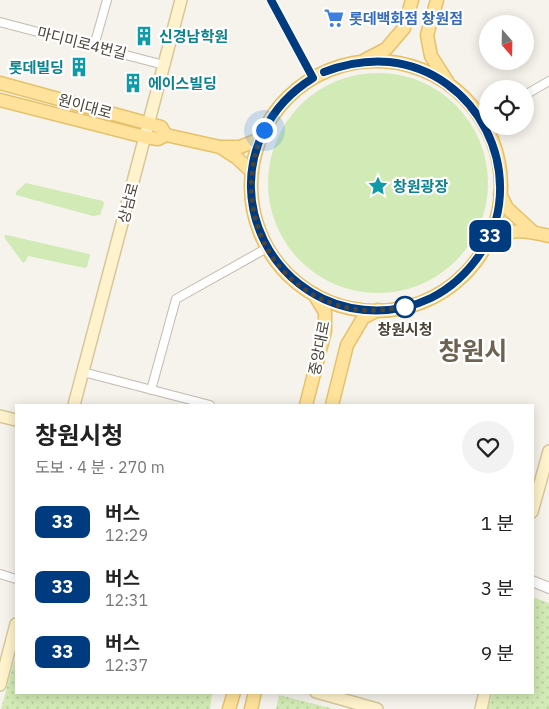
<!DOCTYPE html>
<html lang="ko">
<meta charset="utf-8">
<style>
body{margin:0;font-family:"IBM Plex Sans","Noto Sans KR",sans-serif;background:#f2f2f2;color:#222;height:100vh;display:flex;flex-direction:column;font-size:19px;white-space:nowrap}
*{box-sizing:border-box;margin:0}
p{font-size:16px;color:#767676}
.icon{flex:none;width:28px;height:28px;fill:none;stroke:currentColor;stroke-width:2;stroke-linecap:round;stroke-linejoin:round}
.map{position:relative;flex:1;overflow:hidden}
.panel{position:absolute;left:15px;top:404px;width:519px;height:290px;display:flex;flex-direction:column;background:#fff;border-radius:0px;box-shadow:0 2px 12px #0003}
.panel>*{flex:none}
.badge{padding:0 10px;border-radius:8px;font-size:18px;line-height:32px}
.needle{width:32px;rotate:160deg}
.buttons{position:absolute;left:479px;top:15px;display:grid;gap:10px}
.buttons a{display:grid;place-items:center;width:55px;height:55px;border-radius:50%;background:#fff;box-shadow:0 2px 12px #0003;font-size:25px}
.you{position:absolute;width:25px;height:25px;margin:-12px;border:4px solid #fff;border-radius:50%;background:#1a73e8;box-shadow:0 0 0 8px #1a73e833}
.map>.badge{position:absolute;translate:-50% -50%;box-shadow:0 0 0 2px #fff}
.round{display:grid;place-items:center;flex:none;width:52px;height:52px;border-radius:26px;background:#f2f2f2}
.summary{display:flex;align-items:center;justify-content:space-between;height:85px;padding:0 20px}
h1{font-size:24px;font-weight:700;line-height:38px}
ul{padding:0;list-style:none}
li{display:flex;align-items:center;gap:15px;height:65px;padding:0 20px}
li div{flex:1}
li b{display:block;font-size:19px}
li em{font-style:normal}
li .badge{min-width:55px;font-weight:700;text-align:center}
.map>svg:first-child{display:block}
.grass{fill:#d2eab5}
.park{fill:url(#park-dots)}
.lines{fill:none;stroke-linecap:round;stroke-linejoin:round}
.minor-casing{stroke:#c2bbae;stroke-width:10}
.tertiary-casing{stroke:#c2bbae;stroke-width:12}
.secondary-casing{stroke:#d6c79b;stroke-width:14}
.primary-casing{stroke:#e6c16a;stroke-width:15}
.minor{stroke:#fff;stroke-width:8}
.tertiary{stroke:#fff;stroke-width:10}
.secondary{stroke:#fff3cd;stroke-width:11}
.primary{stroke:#ffe39c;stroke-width:12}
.line-casing{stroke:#fff;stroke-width:11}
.line{stroke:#003b80;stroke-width:8}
.walk{stroke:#4b4439;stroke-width:5;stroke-dasharray:0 9}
.stop-dot{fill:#fff;stroke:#003b80;stroke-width:2.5}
.labels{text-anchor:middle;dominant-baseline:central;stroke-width:4.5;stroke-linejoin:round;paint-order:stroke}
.shop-label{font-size:15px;font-weight:bold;fill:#366cbe;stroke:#fff;text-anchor:start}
.culture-label{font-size:15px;font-weight:bold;fill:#0d838f;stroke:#fff;text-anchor:start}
.street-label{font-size:15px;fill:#4b4439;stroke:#fff}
.stop-label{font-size:15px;font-weight:bold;fill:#4b4439;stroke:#fff}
.town-label{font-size:25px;font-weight:bold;fill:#6e6250;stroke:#fff}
</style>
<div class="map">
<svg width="549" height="709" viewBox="0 0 549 709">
<defs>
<pattern id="park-dots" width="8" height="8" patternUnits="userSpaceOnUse" patternTransform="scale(1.25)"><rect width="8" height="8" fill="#d2eab5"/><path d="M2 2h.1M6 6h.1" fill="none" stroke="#b6ca9c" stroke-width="1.8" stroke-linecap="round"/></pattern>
</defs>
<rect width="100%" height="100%" fill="#f6f3ec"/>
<g class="grass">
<circle cx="378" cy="183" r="110"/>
<path d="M 26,183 L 103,201 L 104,204 L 100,215 L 93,216 L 16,195 L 16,192 Z"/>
<path d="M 7,235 L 89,254 L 90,255 L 87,267 L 85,268 L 28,256 L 26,261 L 23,263 L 4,237 L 5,235 Z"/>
</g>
<g class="park">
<path d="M 535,598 L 549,603 L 549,709 L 488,709 L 493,693 L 532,692 L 532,599 Z"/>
<path d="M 16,655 L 16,692 L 212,693 L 210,709 L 1,709 Z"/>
<path d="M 279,695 L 334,709 L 276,709 Z"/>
</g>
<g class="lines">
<defs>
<g id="minor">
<path d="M 271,0 L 313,78"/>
<path d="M 0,22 L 164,65"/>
<path d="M 94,46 L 107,0"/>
<path d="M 525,95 L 549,81"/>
<path d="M 482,120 L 488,117"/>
<path d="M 83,372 L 210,405"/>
<path d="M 151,390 L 176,299 L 267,248"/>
<path d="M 0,574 L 16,579"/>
</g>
<path id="tertiary" d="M 532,581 L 549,588"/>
<g id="secondary">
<path d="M 74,405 L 181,0"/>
<path d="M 0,416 L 16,420"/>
<path d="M 532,512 L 549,451"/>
<path d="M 0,685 L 16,624"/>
<path d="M 316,692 L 377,709"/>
<path d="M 481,709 L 485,692"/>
</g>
<g id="primary">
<path d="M 437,0 L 427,35 L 431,56 L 447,81"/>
<path d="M 365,60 L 386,49 L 404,28 L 412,0"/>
<circle cx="376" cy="186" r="125"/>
<path d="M 0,83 L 161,127 L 166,135"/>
<path d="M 0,100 L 145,137 L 158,139 L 166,135 L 220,147 L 240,147 L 260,139"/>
<path d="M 220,147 L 237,158 L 251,171"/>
<path d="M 500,194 L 507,208 L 532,231"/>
<path d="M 487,247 C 506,226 525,230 549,236"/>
<path d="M 306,405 L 325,331 L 325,312 L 314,294"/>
<path d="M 332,405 L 347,345 L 363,318 L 378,310"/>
<path d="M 229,709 L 234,692"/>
<path d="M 251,709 L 255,692"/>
</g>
</defs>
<use href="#minor" class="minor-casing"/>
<use href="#tertiary" class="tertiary-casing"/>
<use href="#secondary" class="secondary-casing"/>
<use href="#primary" class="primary-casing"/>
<use href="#minor" class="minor"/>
<use href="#tertiary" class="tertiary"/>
<use href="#secondary" class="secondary"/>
<use href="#primary" class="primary"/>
</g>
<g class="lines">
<defs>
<path id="line" d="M 271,0 L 313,78 C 292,91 275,108 264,131 C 227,203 272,292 351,308 C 378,313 406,310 431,298 C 453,287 471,269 484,248 C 528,172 477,71 389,62 C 366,60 345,64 324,72"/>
</defs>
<use href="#line" class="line-casing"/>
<use href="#line" class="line"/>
<path class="walk" d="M 264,130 C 229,206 269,294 354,309 C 371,312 391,309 405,307"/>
</g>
<defs>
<symbol id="supermarket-bare" viewBox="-9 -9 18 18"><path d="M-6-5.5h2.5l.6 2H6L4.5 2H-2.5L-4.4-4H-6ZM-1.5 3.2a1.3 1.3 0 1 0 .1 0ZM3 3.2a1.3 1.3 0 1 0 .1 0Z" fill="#3f7fe0" stroke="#fff" stroke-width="2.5" paint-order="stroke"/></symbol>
<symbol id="building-bare" viewBox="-9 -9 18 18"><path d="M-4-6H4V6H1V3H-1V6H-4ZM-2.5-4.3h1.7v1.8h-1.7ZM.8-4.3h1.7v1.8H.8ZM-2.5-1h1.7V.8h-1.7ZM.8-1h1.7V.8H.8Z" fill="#0f9aa8" stroke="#fff" stroke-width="2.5" paint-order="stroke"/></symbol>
<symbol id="sight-bare" viewBox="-9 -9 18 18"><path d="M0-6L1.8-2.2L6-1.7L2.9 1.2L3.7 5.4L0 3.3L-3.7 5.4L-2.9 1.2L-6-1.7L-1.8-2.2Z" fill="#0f9aa8" stroke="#fff" stroke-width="2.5" paint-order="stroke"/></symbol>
</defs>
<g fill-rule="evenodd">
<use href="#supermarket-bare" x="320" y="4" width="28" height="28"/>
<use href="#building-bare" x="130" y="22" width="28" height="28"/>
<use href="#building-bare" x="65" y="53" width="28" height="28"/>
<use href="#building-bare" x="119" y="69" width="28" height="28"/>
<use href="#sight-bare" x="364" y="172" width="28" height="28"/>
</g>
<circle class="stop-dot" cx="405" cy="307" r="10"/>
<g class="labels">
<g class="shop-label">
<text x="349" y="18">롯데백화점 창원점</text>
</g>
<g class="culture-label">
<text x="159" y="36">신경남학원</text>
<text x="64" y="67" text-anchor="end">롯데빌딩</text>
<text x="148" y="83">에이스빌딩</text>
<text x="393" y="186">창원광장</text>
</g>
<g class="street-label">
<text transform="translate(82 43) rotate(14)">마디미로4번길</text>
<text transform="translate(85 106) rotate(15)">원이대로</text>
<text transform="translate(128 203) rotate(-75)">상남로</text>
<text transform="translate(319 348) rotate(-79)">중앙대로</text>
</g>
<g class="stop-label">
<text x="405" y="329">창원시청</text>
</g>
<g class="town-label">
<text x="473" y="350">창원시</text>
</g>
</g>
</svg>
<div class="buttons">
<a><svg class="needle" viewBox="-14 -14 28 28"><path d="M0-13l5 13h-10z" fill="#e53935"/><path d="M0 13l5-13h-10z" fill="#767676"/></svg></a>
<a><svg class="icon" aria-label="locate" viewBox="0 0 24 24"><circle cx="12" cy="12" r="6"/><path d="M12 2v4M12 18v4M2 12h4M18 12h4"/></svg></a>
</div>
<div class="you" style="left:264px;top:130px"></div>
<b class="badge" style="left:490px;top:236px;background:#003b80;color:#fff">33</b>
<section class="panel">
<div class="summary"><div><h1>창원시청</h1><p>도보 · 4 분 · 270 m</p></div><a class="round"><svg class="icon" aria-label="heart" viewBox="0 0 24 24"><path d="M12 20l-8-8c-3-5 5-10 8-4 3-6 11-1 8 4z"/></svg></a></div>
<ul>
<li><span class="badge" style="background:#003b80;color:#fff">33</span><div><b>버스</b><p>12:29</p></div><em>1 분</em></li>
<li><span class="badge" style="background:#003b80;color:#fff">33</span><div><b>버스</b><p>12:31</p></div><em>3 분</em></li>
<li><span class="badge" style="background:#003b80;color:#fff">33</span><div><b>버스</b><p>12:37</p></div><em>9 분</em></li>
</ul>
</section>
</div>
